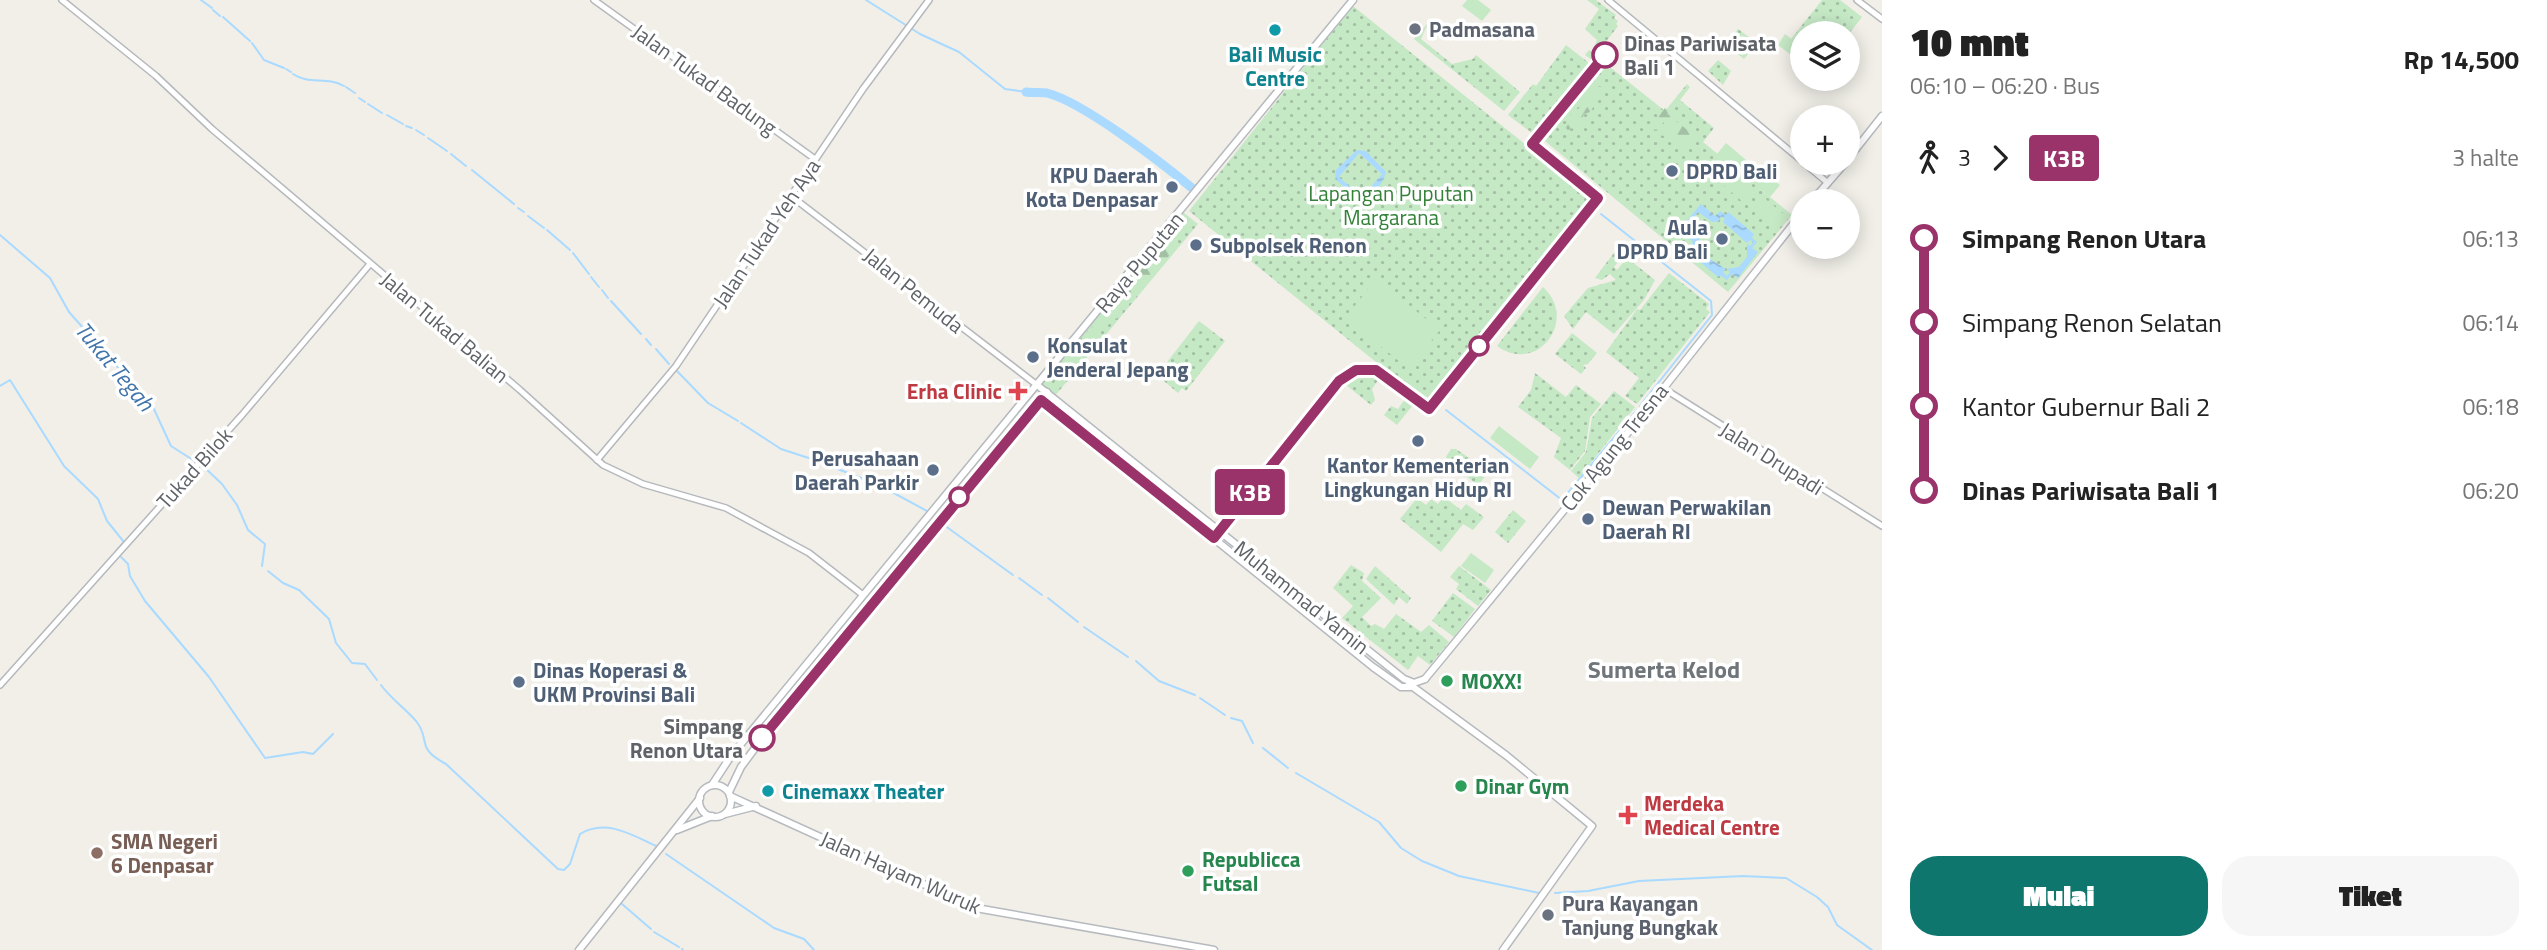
<!DOCTYPE html>
<html lang="id">
<meta charset="utf-8">
<style>
body{margin:0;font-family:"Titillium Web",sans-serif;background:#f6f6f6;color:#222;height:100vh;display:flex;flex-direction:column;font-size:26px;white-space:nowrap}
*{box-sizing:border-box;margin:0}
p{font-size:23px;color:#767676}
.icon{flex:none;width:38px;height:38px;fill:none;stroke:currentColor;stroke-width:2;stroke-linecap:round;stroke-linejoin:round}
.map{position:relative;flex:1;overflow:hidden}
.panel{display:flex;flex-direction:column;background:#fff;width:665px}
.panel>*{flex:none}
.badge{padding:0 14px;border-radius:5px;font-size:24px;line-height:46px}
.buttons{position:absolute;left:1790px;top:21px;display:grid;gap:14px}
.buttons a{display:grid;place-items:center;width:70px;height:70px;border-radius:50%;background:#fff;box-shadow:0 4px 18px #0003;font-size:35px}
.map>.badge{position:absolute;translate:-50% -50%;box-shadow:0 0 0 4px #fff}
.legs{display:flex;align-items:center;gap:10px;height:77px;padding:0 28px;font-size:23px}
.legs p{margin-inline-start:auto}
.summary{display:flex;align-items:center;justify-content:space-between;height:119px;padding:0 28px}
h1{font-size:38px;font-weight:800;line-height:52px}
.primary-button{display:flex;gap:14px;margin-top:auto;padding:14px 28px}
.primary-button a{flex:1;height:80px;border-radius:28px;background:#0f766e;color:#fff;font-size:28px;font-weight:800;line-height:80px;text-align:center}
.primary-button a+a{background:#f6f6f6;color:#222}
ul{padding:0 28px;list-style:none}
li{display:flex;align-items:center;gap:24px;height:84px;font-size:26px}
li i{display:grid;place-items:center;width:10px;height:100%;margin:0 9px;background:currentColor}
li i::after{content:'';width:18px;height:18px;margin:-9px;border:5px solid;border-radius:50%;background:#fff}
li p{margin-inline-start:auto}
li:first-child i{background:linear-gradient(#0000 50%,currentColor 0)}
li:last-child i{background:linear-gradient(currentColor 50%,#0000 0)}
main{display:flex;flex:1;min-height:0}
.map>svg:first-child{display:block}
.grass{fill:url(#grass-dots)}
.forest{fill:url(#forest-firs)}
.garden{fill:#c5e8c5}
.water{fill:url(#water-ripples);fill-rule:evenodd}
.lines{fill:none;stroke-linecap:round;stroke-linejoin:round}
.stream{stroke:#aadaff;stroke-width:2}
.river{stroke:#aadaff;stroke-width:9}
.tertiary-casing{stroke:#b5b8bc;stroke-width:8}
.secondary-casing{stroke:#b6babf;stroke-width:9}
.tertiary{stroke:#fff;stroke-width:5}
.secondary{stroke:#fff;stroke-width:6}
.line-1-casing{stroke:#fff;stroke-width:16}
.line-1{stroke:#9a336a;stroke-width:10}
.worship-dot{fill:#6b7280;stroke:#fff;stroke-width:2.5}
.culture-dot{fill:#0f9aa8;stroke:#fff;stroke-width:2.5}
.stop-1-dot{fill:#fff;stroke:#9a336a;stroke-width:3.5}
.service-dot{fill:#5c6f8a;stroke:#fff;stroke-width:2.5}
.health-dot{fill:#e0444e;stroke:#fff;stroke-width:2.5}
.leisure-dot{fill:#2e9e5b;stroke:#fff;stroke-width:2.5}
.education-dot{fill:#8d6e63;stroke:#fff;stroke-width:2.5}
.labels{text-anchor:middle;dominant-baseline:central;stroke-width:7;stroke-linejoin:round;paint-order:stroke}
.worship-label{font-size:21px;font-weight:bold;fill:#5b616d;stroke:#fff;text-anchor:start}
.stop-label{font-size:21px;font-weight:bold;fill:#5f6368;stroke:#fff;text-anchor:start}
.culture-label{font-size:21px;font-weight:bold;fill:#0d838f;stroke:#fff}
.street-label{font-size:21px;fill:#5f6368;stroke:#fff}
.service-label{font-size:21px;font-weight:bold;fill:#4e5e75;stroke:#fff;text-anchor:start}
.park-label{font-size:21px;fill:#348238;stroke:#fff}
.health-label{font-size:21px;font-weight:bold;fill:#be3a42;stroke:#fff;text-anchor:end}
.leisure-label{font-size:21px;font-weight:bold;fill:#27864d;stroke:#fff;text-anchor:start}
.education-label{font-size:21px;font-weight:bold;fill:#785e54;stroke:#fff;text-anchor:start}
.water-label{font-size:23px;font-style:italic;fill:#4174aa;stroke:#fff}
.quarter-label{font-size:24px;font-weight:bold;fill:#70757a;stroke:#fff}
</style>
<main>
<div class="map">
<svg width="1882" height="950" viewBox="0 0 1882 950">
<defs>
<pattern id="grass-dots" width="8" height="8" patternUnits="userSpaceOnUse" patternTransform="scale(1.75)"><rect width="8" height="8" fill="#c5e8c5"/><path d="M2 2h.1M6 6h.1" fill="none" stroke="#a3c0a4" stroke-width="1.8" stroke-linecap="round"/></pattern>
<pattern id="forest-firs" width="22" height="20" patternUnits="userSpaceOnUse" patternTransform="scale(1.75)"><rect width="22" height="20" fill="#c5e8c5"/><path d="M5 1l3.5 6h-7zM16 11l3.5 6h-7z" fill="#a3c0a4"/></pattern>
<pattern id="water-ripples" width="26" height="14" patternUnits="userSpaceOnUse" patternTransform="scale(1.75)"><rect width="26" height="14" fill="#aadaff"/><path d="M2 4q2-2 4 0t4 0M15 11q2-2 4 0t4 0" fill="none" stroke="#8eb4d2"/></pattern>
</defs>
<rect width="100%" height="100%" fill="#f1efe8"/>
<g class="grass">
<path d="M 1587,0 L 1596,0 L 1616,15 L 1614,18 L 1618,21 L 1616,24 L 1618,26 L 1592,60 L 1585,55 L 1589,50 L 1592,52 L 1597,40 L 1585,29 L 1599,9 Z"/>
<path d="M 1822,0 L 1840,0 L 1862,17 L 1848,35 L 1802,33 L 1802,47 L 1791,39 Z"/>
<path d="M 1353,6 L 1593,199 L 1428,404 L 1189,211 Z"/>
<path d="M 1428,23 L 1421,39 L 1452,64 L 1473,59 L 1476,55 L 1520,92 L 1504,111 L 1414,39 Z"/>
<path d="M 1738,29 L 1757,43 L 1744,59 L 1726,45 Z"/>
<path d="M 1566,45 L 1589,63 L 1532,133 L 1508,115 L 1533,84 L 1536,86 Z"/>
<path d="M 1718,60 L 1731,71 L 1723,85 L 1708,71 Z"/>
<path d="M 1606,64 L 1665,111 L 1687,84 L 1690,87 L 1680,100 L 1714,128 L 1703,142 L 1792,215 L 1728,292 L 1545,141 Z"/>
<path d="M 1183,212 L 1198,224 L 1054,397 L 1039,384 Z"/>
<path d="M 1616,250 L 1623,256 L 1614,267 L 1617,270 L 1627,258 L 1655,280 L 1644,300 L 1614,334 L 1586,312 L 1573,329 L 1564,316 L 1588,288 L 1616,280 L 1610,274 L 1602,280 L 1595,278 Z"/>
<path d="M 1669,273 L 1709,304 L 1706,309 L 1710,312 L 1637,404 L 1625,396 L 1639,378 L 1606,352 L 1637,309 L 1640,310 Z"/>
<path d="M 1543,287 C 1579,320 1537,375 1497,346 Z"/>
<path d="M 1199,321 L 1225,341 L 1186,391 L 1182,388 L 1178,393 L 1157,375 Z"/>
<path d="M 1572,333 L 1597,353 L 1588,364 L 1583,365 L 1586,368 L 1581,374 L 1555,354 Z"/>
<path d="M 1535,373 L 1566,397 L 1576,385 L 1601,404 L 1590,417 L 1585,451 L 1570,470 L 1554,457 L 1561,438 L 1518,407 L 1531,390 Z"/>
<path d="M 1369,374 L 1379,379 L 1372,389 L 1375,400 L 1371,405 L 1346,385 L 1353,378 Z"/>
<path d="M 1614,391 L 1635,407 L 1579,478 L 1571,471 L 1586,452 L 1592,418 Z"/>
<path d="M 1405,399 L 1413,405 L 1397,425 L 1384,415 L 1391,406 L 1398,409 Z"/>
<path d="M 1451,449 L 1456,449 L 1485,469 L 1486,475 L 1480,483 L 1475,483 L 1447,461 L 1446,457 Z"/>
<path d="M 1444,497 L 1461,510 L 1466,504 L 1484,517 L 1473,530 L 1463,524 L 1441,552 L 1400,519 L 1417,498 L 1426,505 L 1431,499 L 1438,504 Z"/>
<path d="M 1513,510 L 1526,521 L 1508,543 L 1495,532 Z"/>
<path d="M 1351,565 L 1364,573 L 1362,581 L 1381,598 L 1362,617 L 1371,626 L 1375,624 L 1384,629 L 1396,614 L 1421,632 L 1429,625 L 1449,642 L 1430,665 L 1418,656 L 1408,670 L 1342,618 L 1353,606 L 1333,588 Z"/>
<path d="M 1375,566 L 1411,598 L 1407,604 L 1399,597 L 1394,605 L 1366,579 Z"/>
<path d="M 1459,566 L 1491,590 L 1478,606 L 1456,589 L 1459,584 L 1450,577 Z"/>
<path d="M 1453,593 L 1475,609 L 1454,637 L 1432,621 Z"/>
</g>
<g class="forest">
<path d="M 1595,86 L 1601,87 L 1603,92 L 1590,112 L 1584,114 L 1580,125 L 1568,130 L 1565,127 L 1570,115 L 1583,105 L 1583,101 Z"/>
<path d="M 1665,108 L 1669,111 L 1667,115 L 1673,110 L 1679,114 L 1675,120 L 1696,137 L 1684,150 L 1679,149 L 1683,139 L 1680,137 L 1673,144 L 1670,141 L 1677,132 L 1674,130 L 1668,137 L 1660,135 L 1666,120 L 1656,130 L 1651,127 Z"/>
<path d="M 1169,240 L 1175,249 L 1126,305 L 1119,296 L 1123,287 L 1162,241 Z"/>
<path d="M 1113,302 L 1117,302 L 1123,312 L 1116,319 L 1110,315 L 1104,329 L 1091,339 L 1095,342 L 1092,351 L 1083,356 L 1077,350 L 1079,342 Z"/>
<path d="M 1071,356 L 1077,357 L 1080,364 L 1057,391 L 1052,387 L 1056,379 L 1055,368 Z"/>
</g>
<g class="garden">
<path d="M 1467,0 L 1478,0 L 1491,10 L 1482,21 L 1462,6 Z"/>
<path d="M 1785,34 L 1802,47 L 1799,61 L 1778,45 Z"/>
<path d="M 1726,143 L 1746,160 L 1738,170 L 1717,154 Z"/>
<path d="M 1758,168 L 1780,185 L 1770,197 L 1748,179 Z"/>
<path d="M 1734,172 L 1755,189 L 1744,203 L 1723,185 Z"/>
<path d="M 1763,197 L 1786,216 L 1776,229 L 1753,210 Z"/>
<path d="M 1376,279 L 1440,330 L 1409,369 L 1345,318 Z"/>
<path d="M 1499,426 L 1539,457 L 1530,469 L 1490,438 Z"/>
<path d="M 1471,553 L 1494,570 L 1485,583 L 1461,566 Z"/>
</g>
<g class="water">
<path d="M 1357,150 L 1366,151 L 1386,172 C 1382,186 1374,195 1361,201 L 1335,179 L 1336,170 ZM 1359,153 L 1382,174 L 1362,197 L 1339,177 Z"/>
<path d="M 1701,204 L 1715,216 L 1720,211 L 1726,215 L 1728,212 L 1754,234 L 1752,238 L 1757,242 L 1752,248 L 1758,252 L 1738,278 L 1732,274 L 1727,280 L 1720,275 L 1718,277 L 1692,255 L 1694,252 L 1689,249 L 1693,242 L 1679,230 ZM 1698,212 L 1712,222 L 1719,221 L 1721,216 L 1725,219 L 1723,222 L 1747,243 L 1750,240 L 1753,242 L 1750,246 L 1747,244 L 1747,257 L 1739,267 L 1727,269 L 1730,272 L 1727,276 L 1723,272 L 1726,269 L 1705,256 L 1701,248 L 1698,252 L 1694,249 L 1697,244 L 1700,246 L 1699,237 L 1687,226 Z"/>
</g>
<g class="lines">
<g class="stream">
<path d="M 201,0 L 212,8"/>
<path d="M 866,0 L 920,34 L 959,52 L 1005,89 L 1026,92"/>
<path d="M 213,10 L 220,16"/>
<path d="M 223,17 L 250,41"/>
<path d="M 252,43 L 264,60 L 284,68"/>
<path d="M 286,69 L 291,72"/>
<path d="M 293,74 C 309,85 327,76 344,86"/>
<path d="M 346,87 L 355,93"/>
<path d="M 359,98 L 365,102"/>
<path d="M 368,104 L 382,113"/>
<path d="M 387,115 L 403,124"/>
<path d="M 406,126 L 412,128"/>
<path d="M 416,130 L 424,135"/>
<path d="M 428,138 L 447,151"/>
<path d="M 451,154 L 466,166"/>
<path d="M 472,170 L 514,204"/>
<path d="M 518,208 L 524,212"/>
<path d="M 1601,214 L 1711,301 L 1712,315 L 1640,406"/>
<path d="M 528,216 L 544,228"/>
<path d="M 547,230 L 570,250"/>
<path d="M 0,235 L 50,278 L 69,312 L 153,407 L 171,446 L 204,467 L 222,484 L 237,505 L 248,530 L 265,544 L 262,566"/>
<path d="M 573,253 L 589,274"/>
<path d="M 591,277 L 599,287"/>
<path d="M 602,290 L 608,298"/>
<path d="M 611,301 L 641,334"/>
<path d="M 646,339 L 651,345"/>
<path d="M 656,349 L 669,364"/>
<path d="M 676,370 L 708,403 L 738,421"/>
<path d="M 0,386 L 10,380 L 64,466 L 98,499 L 107,521 L 124,542 L 116,551"/>
<path d="M 1446,410 L 1562,500 L 1637,410"/>
<path d="M 741,423 L 781,449 L 827,464"/>
<path d="M 830,466 L 879,485 L 927,511"/>
<path d="M 944,525 L 1013,575"/>
<path d="M 121,557 L 128,564 L 130,576 L 145,601 L 209,677 L 265,758 L 303,752 L 313,754 L 333,734"/>
<path d="M 268,571 L 283,583 L 299,590 L 329,619 L 336,643 L 352,663 L 365,664 L 377,680"/>
<path d="M 1019,578 L 1042,595"/>
<path d="M 1048,598 L 1078,622"/>
<path d="M 1084,627 L 1128,657"/>
<path d="M 1136,661 L 1159,681 L 1195,695"/>
<path d="M 381,685 C 391,699 405,708 416,721 C 432,741 414,747 446,764 L 558,869 L 564,870 L 570,864 L 580,834 C 606,818 632,835 656,846"/>
<path d="M 1200,698 L 1225,715"/>
<path d="M 1231,718 L 1242,721 L 1253,743"/>
<path d="M 1263,748 L 1288,768"/>
<path d="M 1296,773 L 1379,822 L 1401,848 L 1422,861 L 1459,876 L 1539,893"/>
<path d="M 666,854 L 774,928 L 804,939 L 814,950"/>
<path d="M 1555,893 L 1588,891 L 1639,881 L 1743,876 L 1786,878 L 1817,897 L 1828,907 L 1837,925 L 1872,950"/>
<path d="M 622,904 L 651,929"/>
<path d="M 654,932 L 679,947"/>
<path d="M 682,949 L 683,950"/>
</g>
<path class="river" d="M 1026,92 C 1033,93 1041,92 1047,93 C 1083,102 1162,163 1192,188"/>
<defs>
<g id="tertiary">
<path d="M 62,0 L 156,76 L 212,129 L 520,390 L 603,465 L 643,484 L 726,508 L 809,553 L 863,595"/>
<path d="M 594,0 L 815,159"/>
<path d="M 1608,0 L 1802,161"/>
<path d="M 1857,0 L 1882,19"/>
<path d="M 1804,163 L 1828,183"/>
<path d="M 791,196 L 1037,385"/>
<path d="M 1663,388 L 1882,526"/>
<path d="M 597,460 L 676,366 L 863,89 L 929,0"/>
<path d="M 0,685 L 242,415 L 370,264"/>
</g>
<g id="secondary">
<path d="M 1848,159 L 1882,116"/>
<path d="M 1812,201 L 1845,163"/>
<path d="M 1037,385 L 1404,679 L 1414,683 L 1425,679"/>
<path d="M 1041,399 L 1373,667 L 1401,687 L 1410,687"/>
<path d="M 1425,679 L 1644,413 L 1802,213"/>
<path d="M 1409,684 L 1507,756 L 1592,826 L 1503,950"/>
<path d="M 712,785 L 731,756 L 1353,0"/>
<circle cx="715" cy="801" r="16"/>
<path d="M 729,792 L 741,767 L 781,713 L 1047,392"/>
<path d="M 730,796 L 976,908 L 1214,950"/>
<path d="M 725,814 L 756,806"/>
<path d="M 677,830 L 712,816"/>
<path d="M 579,950 L 700,798"/>
</g>
</defs>
<use href="#tertiary" class="tertiary-casing"/>
<use href="#secondary" class="secondary-casing"/>
<use href="#tertiary" class="tertiary"/>
<use href="#secondary" class="secondary"/>
</g>
<g class="lines">
<defs>
<path id="line-1" d="M 762,738 L 1041,400 L 1214,538 L 1339,381 L 1356,370 L 1376,370 L 1429,409 L 1598,198 L 1532,144 L 1605,55"/>
</defs>
<use href="#line-1" class="line-1-casing"/>
<use href="#line-1" class="line-1"/>
</g>
<g class="worship-dot">
<circle cx="1415" cy="29" r="7"/>
<circle cx="1548" cy="915" r="7"/>
</g>
<g class="culture-dot">
<circle cx="1275" cy="30" r="7"/>
<circle cx="768" cy="791" r="7"/>
</g>
<g class="stop-1-dot">
<circle cx="1605" cy="55" r="12"/>
<circle cx="1479" cy="346" r="9"/>
<circle cx="959" cy="497" r="9"/>
<circle cx="762" cy="738" r="12"/>
</g>
<g class="service-dot">
<circle cx="1672" cy="171" r="7"/>
<circle cx="1172" cy="187" r="7"/>
<circle cx="1722" cy="239" r="7"/>
<circle cx="1196" cy="245" r="7"/>
<circle cx="1033" cy="357" r="7"/>
<circle cx="1418" cy="441" r="7"/>
<circle cx="933" cy="470" r="7"/>
<circle cx="1588" cy="519" r="7"/>
<circle cx="519" cy="682" r="7"/>
</g>
<g class="health-dot">
<path d="M1014.5 380.5h7v7h7v7h-7v7h-7v-7h-7v-7h7z"/>
<path d="M1624.5 804.5h7v7h7v7h-7v7h-7v-7h-7v-7h7z"/>
</g>
<g class="leisure-dot">
<circle cx="1447" cy="681" r="7"/>
<circle cx="1461" cy="786" r="7"/>
<circle cx="1188" cy="871" r="7"/>
</g>
<circle class="education-dot" cx="97" cy="853" r="7"/>
<g class="labels">
<g class="worship-label">
<text x="1429" y="29">Padmasana</text>
<text x="1562" y="903">Pura Kayangan<tspan x="1562" dy="24">Tanjung Bungkak</tspan></text>
</g>
<g class="stop-label">
<text x="1624" y="43">Dinas Pariwisata<tspan x="1624" dy="24">Bali 1</tspan></text>
<text x="743" y="726" text-anchor="end">Simpang<tspan x="743" dy="24">Renon Utara</tspan></text>
</g>
<g class="culture-label">
<text x="1275" y="54">Bali Music<tspan x="1275" dy="24">Centre</tspan></text>
<text x="782" y="791" text-anchor="start">Cinemaxx Theater</text>
</g>
<g class="street-label">
<text transform="translate(705 79) rotate(36)">Jalan Tukad Badung</text>
<text transform="translate(766 233) rotate(-56)">Jalan Tukad Yeh Aya</text>
<text transform="translate(1139 262) rotate(-50)">Raya Puputan</text>
<text transform="translate(914 290) rotate(39)">Jalan Pemuda</text>
<text transform="translate(445 327) rotate(40)">Jalan Tukad Balian</text>
<text transform="translate(1614 447) rotate(-51)">Cok Agung Tresna</text>
<text transform="translate(1772 458) rotate(32)">Jalan Drupadi</text>
<text transform="translate(194 468) rotate(-48)">Tukad Bilok</text>
<text transform="translate(1302 597) rotate(39)">Muhammad Yamin</text>
<text transform="translate(901 872) rotate(24)">Jalan Hayam Wuruk</text>
</g>
<g class="service-label">
<text x="1686" y="171">DPRD Bali</text>
<text x="1158" y="175" text-anchor="end">KPU Daerah<tspan x="1158" dy="24">Kota Denpasar</tspan></text>
<text x="1708" y="227" text-anchor="end">Aula<tspan x="1708" dy="24">DPRD Bali</tspan></text>
<text x="1210" y="245">Subpolsek Renon</text>
<text x="1047" y="345">Konsulat<tspan x="1047" dy="24">Jenderal Jepang</tspan></text>
<text x="919" y="458" text-anchor="end">Perusahaan<tspan x="919" dy="24">Daerah Parkir</tspan></text>
<text x="1418" y="465" text-anchor="middle">Kantor Kementerian<tspan x="1418" dy="24">Lingkungan Hidup RI</tspan></text>
<text x="1602" y="507">Dewan Perwakilan<tspan x="1602" dy="24">Daerah RI</tspan></text>
<text x="533" y="670">Dinas Koperasi &amp;<tspan x="533" dy="24">UKM Provinsi Bali</tspan></text>
</g>
<g class="park-label">
<text x="1391" y="193">Lapangan Puputan<tspan x="1391" dy="24">Margarana</tspan></text>
</g>
<g class="health-label">
<text x="1002" y="391">Erha Clinic</text>
<text x="1644" y="803" text-anchor="start">Merdeka<tspan x="1644" dy="24">Medical Centre</tspan></text>
</g>
<g class="leisure-label">
<text x="1461" y="681">MOXX!</text>
<text x="1475" y="786">Dinar Gym</text>
<text x="1202" y="859">Republicca<tspan x="1202" dy="24">Futsal</tspan></text>
</g>
<g class="education-label">
<text x="111" y="841">SMA Negeri<tspan x="111" dy="24">6 Denpasar</tspan></text>
</g>
<g class="water-label">
<text transform="translate(115 366) rotate(50)">Tukat Tegah</text>
</g>
<g class="quarter-label">
<text x="1664" y="669">Sumerta Kelod</text>
</g>
</g>
</svg>
<div class="buttons">
<a><svg class="icon" aria-label="layers" viewBox="0 0 24 24"><path d="M12 4l9 5-9 5-9-5zM3 14l9 5 9-5"/></svg></a>
<a>+</a>
<a>−</a>
</div>
<b class="badge" style="left:1250px;top:492px;background:#9a336a;color:#fff">K3B</b>
</div>
<section class="panel">
<div class="summary"><div><h1>10 mnt</h1><p>06:10 – 06:20 · Bus</p></div><b>Rp 14,500</b></div>
<div class="legs"><svg class="icon" aria-label="walk" viewBox="0 0 24 24"><circle cx="13" cy="4" r="2"/><path d="M13 8l-2 6 4 7M11 14l-3 7M7 12l3-4h3l4 4"/></svg>3<svg class="icon" aria-label="forward" viewBox="0 0 24 24"><path d="M9 5l7 7-7 7"/></svg><b class="badge" style="background:#9a336a;color:#fff">K3B</b><p>3 halte</p></div>
<ul>
<li><i style="color:#9a336a"></i><b>Simpang Renon Utara</b><p>06:13</p></li>
<li><i style="color:#9a336a"></i><span>Simpang Renon Selatan</span><p>06:14</p></li>
<li><i style="color:#9a336a"></i><span>Kantor Gubernur Bali 2</span><p>06:18</p></li>
<li><i style="color:#9a336a"></i><b>Dinas Pariwisata Bali 1</b><p>06:20</p></li>
</ul>
<div class="primary-button"><a>Mulai</a><a>Tiket</a></div>
</section>
</main>
